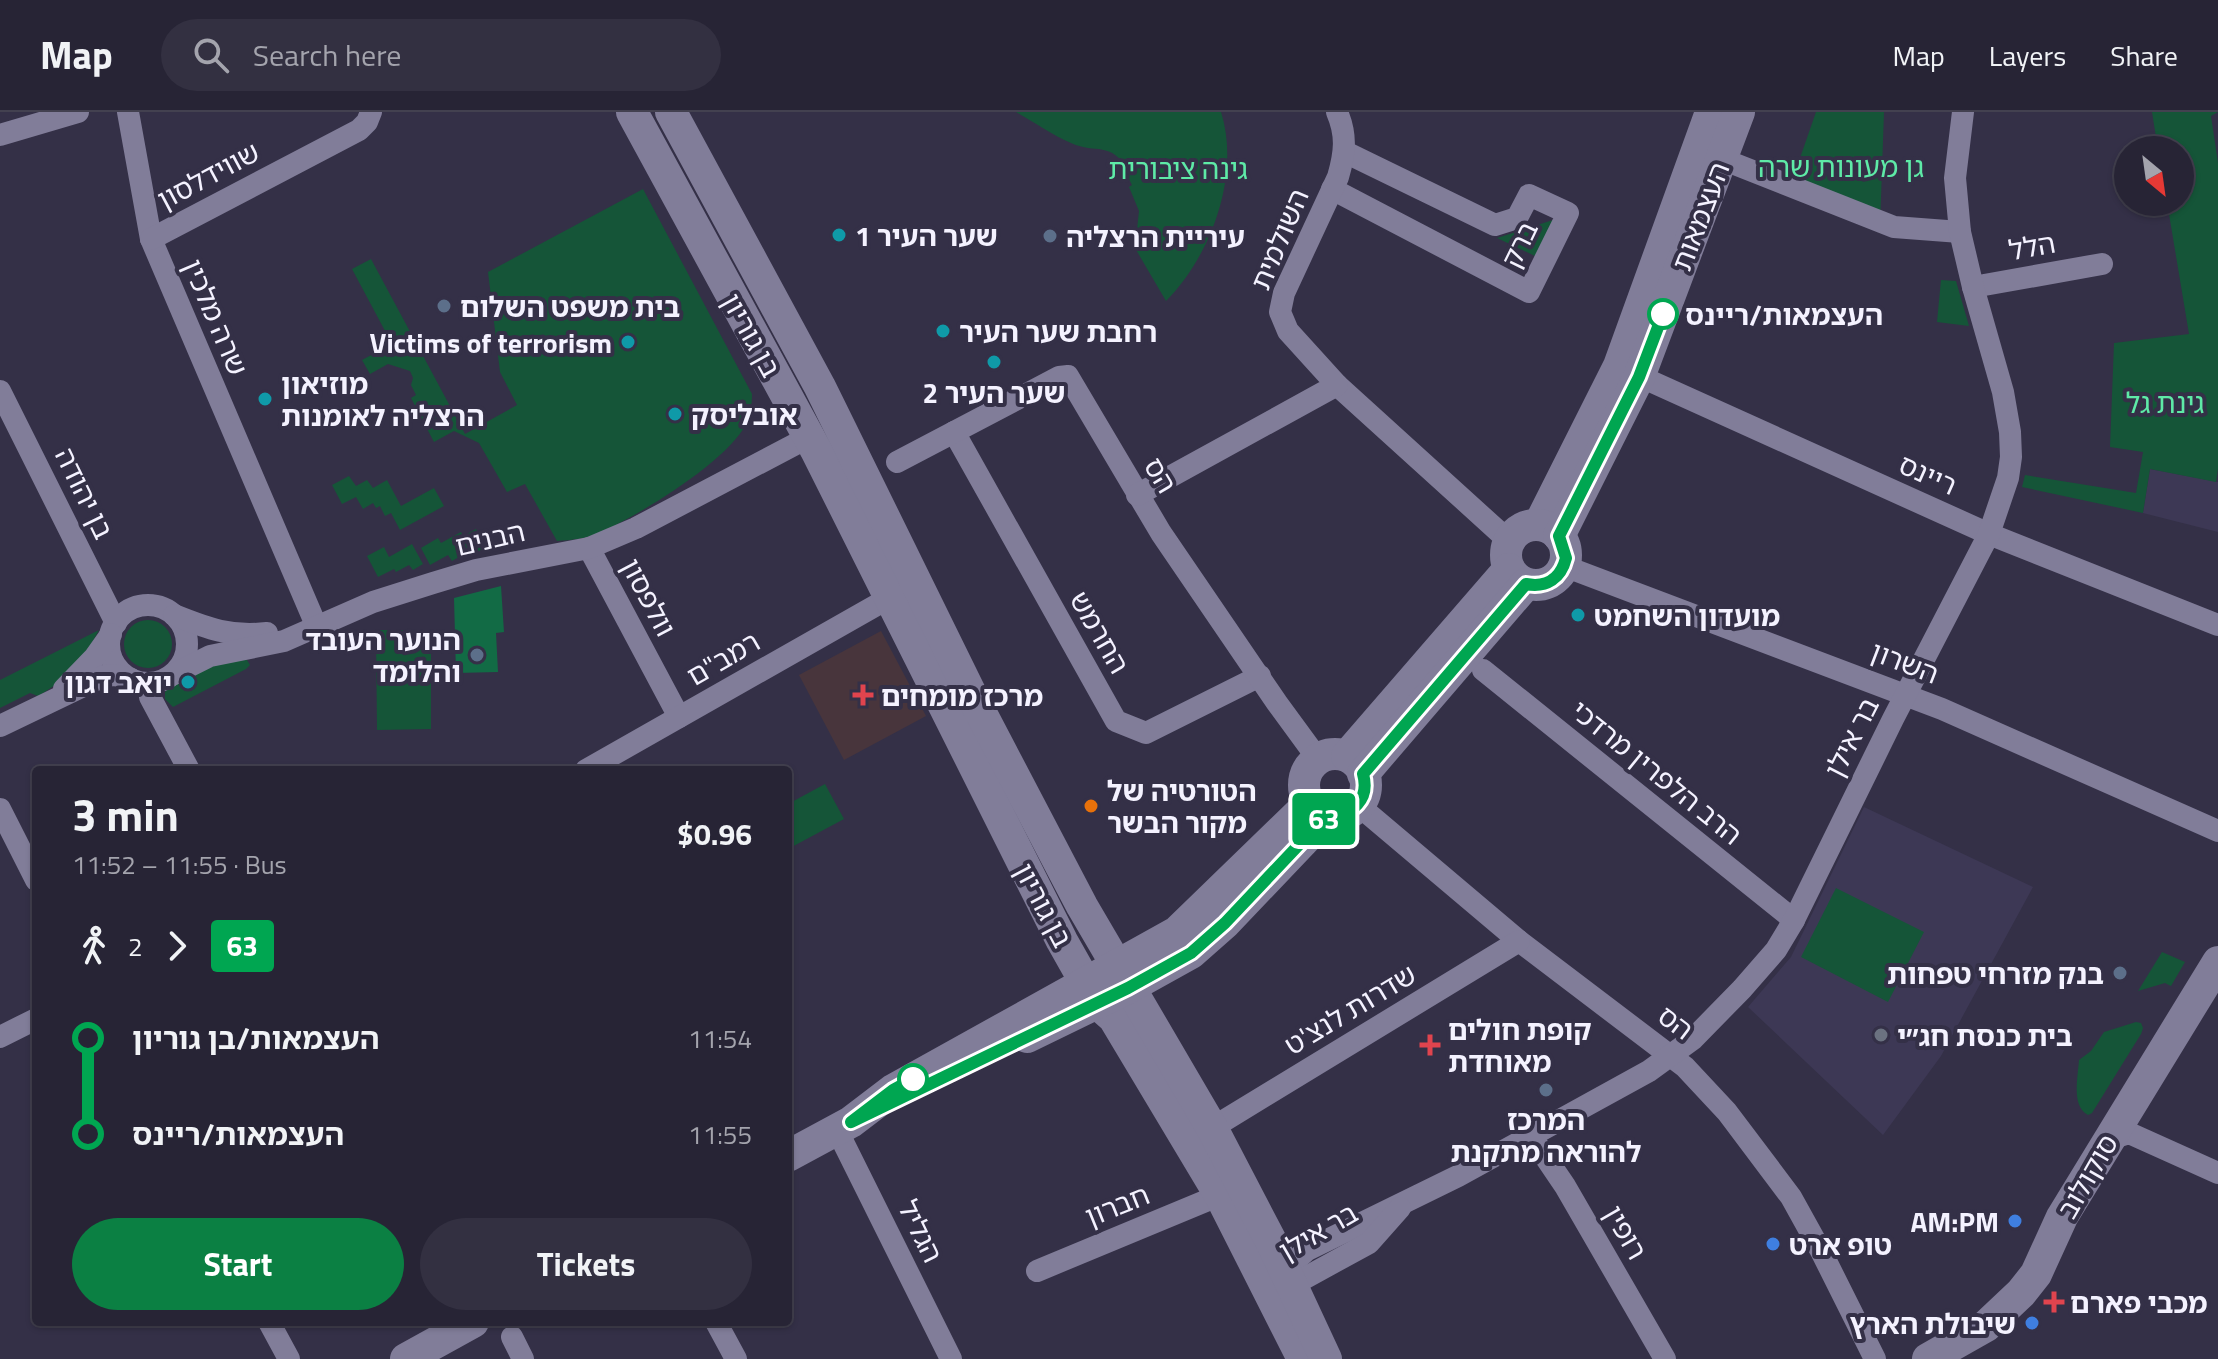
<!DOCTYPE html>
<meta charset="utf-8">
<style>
body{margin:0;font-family:"Titillium Web","Noto Sans Hebrew",sans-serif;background:#333041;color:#f1f3f6;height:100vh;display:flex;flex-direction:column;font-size:30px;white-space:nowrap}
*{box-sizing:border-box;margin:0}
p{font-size:26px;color:#a4a4ad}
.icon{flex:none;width:44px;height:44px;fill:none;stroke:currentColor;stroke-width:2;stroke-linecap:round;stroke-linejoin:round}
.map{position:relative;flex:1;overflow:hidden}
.drawer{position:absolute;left:32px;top:654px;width:760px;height:560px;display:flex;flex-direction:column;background:#272435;border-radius:8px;box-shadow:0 2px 6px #0004,0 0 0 2px #434150}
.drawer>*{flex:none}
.badge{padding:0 16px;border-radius:6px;font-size:28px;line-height:52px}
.needle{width:52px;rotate:151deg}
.controls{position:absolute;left:2114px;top:24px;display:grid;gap:16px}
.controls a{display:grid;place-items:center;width:80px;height:80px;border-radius:50%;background:#272435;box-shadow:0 2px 6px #0004,0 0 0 2px #434150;font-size:40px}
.map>.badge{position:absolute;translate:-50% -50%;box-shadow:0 0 0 4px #fff}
.legs{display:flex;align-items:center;gap:12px;height:88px;padding:0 40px;font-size:26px}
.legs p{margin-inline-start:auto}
.head{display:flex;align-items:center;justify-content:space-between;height:136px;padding:0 40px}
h1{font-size:44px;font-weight:700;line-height:60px}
.button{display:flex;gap:16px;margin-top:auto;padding:16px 40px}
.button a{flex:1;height:92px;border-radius:48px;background:#0b8043;color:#fff;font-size:32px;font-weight:700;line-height:92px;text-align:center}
.button a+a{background:#333041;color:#f1f3f6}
ul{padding:0 40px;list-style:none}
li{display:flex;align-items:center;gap:28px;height:96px;font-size:30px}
li i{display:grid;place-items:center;width:12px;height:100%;margin:0 10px;background:currentColor}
li i::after{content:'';width:20px;height:20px;margin:-10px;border:6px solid;border-radius:50%;background:#272435}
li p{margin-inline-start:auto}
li:first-child i{background:linear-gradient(#0000 50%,currentColor 0)}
li:last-child i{background:linear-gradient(currentColor 50%,#0000 0)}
header{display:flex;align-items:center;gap:48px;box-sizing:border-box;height:112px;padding:0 40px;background:#272435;border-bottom:2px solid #434150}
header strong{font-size:38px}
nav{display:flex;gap:44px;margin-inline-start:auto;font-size:28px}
.search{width:560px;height:72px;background:#333041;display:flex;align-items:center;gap:20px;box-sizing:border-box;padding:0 28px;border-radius:44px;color:#a4a4ad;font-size:30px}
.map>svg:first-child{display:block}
.built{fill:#3d3855}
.medical{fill:#48353c}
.green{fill:#155538}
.forest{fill:#126b45}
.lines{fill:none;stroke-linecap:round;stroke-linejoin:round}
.street{stroke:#817d99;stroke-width:22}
.secondary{stroke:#817d99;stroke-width:32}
.line-1-casing{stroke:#fff;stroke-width:18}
.line-1{stroke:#00a651;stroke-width:12}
.culture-dot{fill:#0f9aa8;stroke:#343047;stroke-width:3}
.service-dot{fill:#5c6f8a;stroke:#343047;stroke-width:3}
.stop-1-dot{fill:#fff;stroke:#00a651;stroke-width:4}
.health-dot{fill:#e0444e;stroke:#343047;stroke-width:3}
.food-dot{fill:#e8710a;stroke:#343047;stroke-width:3}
.worship-dot{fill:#6b7280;stroke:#343047;stroke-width:3}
.shop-dot{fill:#3f7fe0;stroke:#343047;stroke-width:3}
.labels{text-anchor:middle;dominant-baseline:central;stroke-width:8;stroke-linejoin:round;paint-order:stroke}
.park-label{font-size:28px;fill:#5eeaa7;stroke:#343047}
.street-label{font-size:28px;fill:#f4f2ff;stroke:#343047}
.poi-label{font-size:28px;font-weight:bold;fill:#f4f2ff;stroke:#343047;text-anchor:start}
.stop-label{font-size:28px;font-weight:bold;fill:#f4f2ff;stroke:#343047;text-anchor:start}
</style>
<header>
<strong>Map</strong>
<div class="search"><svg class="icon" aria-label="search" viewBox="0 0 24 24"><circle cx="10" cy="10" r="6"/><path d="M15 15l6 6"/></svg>Search here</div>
<nav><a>Map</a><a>Layers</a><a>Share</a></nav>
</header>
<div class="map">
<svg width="2218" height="1247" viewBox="0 0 2218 1247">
<rect width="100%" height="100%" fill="#343047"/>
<g class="built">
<path d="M 2150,357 L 2218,370 L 2218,420 L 2143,401 Z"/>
<path d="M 1864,695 L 2033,775 L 1941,944 L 1883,1023 L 1748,895 L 1791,845 Z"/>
</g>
<path class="medical" d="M 881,519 L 926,604 L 844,648 L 799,563 Z"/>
<g class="green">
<path d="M 1016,0 L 1221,0 C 1241,63 1211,144 1166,189 L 1135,136 L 1139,99 L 1129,75 L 1132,73 L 1127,63 L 1130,60 C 1109,27 1097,43 1071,31 C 1052,23 1034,10 1016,0 Z"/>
<path d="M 1816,0 L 1884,0 L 1880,114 L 1792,69 Z"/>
<path d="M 2152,0 L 2218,0 L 2211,4 L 2218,51 L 2218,357 L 2216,370 L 2150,357 L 2143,401 L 2022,375 L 2025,363 L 2136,381 L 2143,340 L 2110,335 L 2114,231 L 2189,222 L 2167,90 L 2180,90 L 2180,38 L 2158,38 Z"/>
<path d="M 643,77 L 752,282 C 752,293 750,302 746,312 C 728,349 638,404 599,421 C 586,427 571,428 557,429 L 525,372 L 507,380 L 479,331 L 454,319 L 434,330 L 411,286 L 416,283 L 411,273 L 413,266 L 410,259 L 388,252 L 370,262 L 362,248 L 392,232 L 352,157 L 371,147 L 465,322 L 517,293 L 500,260 L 488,160 Z"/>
<path d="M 1553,108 L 1535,144 L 1497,126 Z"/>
<path d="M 1941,168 L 1956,169 L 1969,214 L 1937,210 Z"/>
<path d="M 349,364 L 356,374 L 367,368 L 373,376 L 387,368 L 401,394 L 434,376 L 444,394 L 400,418 L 391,401 L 385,404 L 380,394 L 376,396 L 373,391 L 363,397 L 356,385 L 342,392 L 332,373 Z"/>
<path d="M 476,417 L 486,435 L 472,443 L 469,439 L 452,449 L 448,443 L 430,453 L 421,436 L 438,426 L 441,431 L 461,420 L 463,424 Z"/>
<path d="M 412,432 L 423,452 L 413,458 L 409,453 L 396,460 L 394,457 L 378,465 L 367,444 L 384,435 L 389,445 Z"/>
<circle cx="148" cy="532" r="24"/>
<path d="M 99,518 C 82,550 69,566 38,584 L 30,581 L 0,596 L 0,568 Z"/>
<path d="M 376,518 L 431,518 L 431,617 L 377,618 Z"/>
<path d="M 247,548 L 250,553 L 246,557 L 173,595 L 165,587 L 165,580 C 186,560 219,549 247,548 Z"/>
<path d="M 825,672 L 844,707 L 788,737 L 788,692 Z"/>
<path d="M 1836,776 L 1924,820 L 1888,890 L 1801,845 Z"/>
<path d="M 2162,840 L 2185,850 L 2171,874 L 2165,871 L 2138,879 Z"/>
<path d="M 2136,910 L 2141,911 L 2143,916 L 2141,922 L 2092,1001 L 2088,1003 C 2071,994 2078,965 2079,948 L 2091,939 L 2104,920 Z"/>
</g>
<path class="forest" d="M 501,474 L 504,520 L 496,521 L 498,560 L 456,561 L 454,486 Z"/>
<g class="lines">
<g class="street">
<path d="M 128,0 L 151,127 L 316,513"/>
<path d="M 0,23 L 78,0"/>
<path d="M 1722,47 L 1894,115 L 1960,120"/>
<path d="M 1332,77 L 1529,180 L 1568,101 L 1529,83 L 1517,106 L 1495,113 L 1345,40"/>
<path d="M 151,127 L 359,18 L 367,10 L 371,0"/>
<path d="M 1973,175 L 2102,152"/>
<path d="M 1628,259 L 1989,422 L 2218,513"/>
<path d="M 1337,273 L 1509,429"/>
<path d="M 0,279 L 116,511"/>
<path d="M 954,320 L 1116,609 L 1146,621 L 1260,564"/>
<path d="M 897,350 L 1059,265 L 1068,264 L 1161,421 L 1277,591 L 1318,647"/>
<path d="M 1137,383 L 1337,273 L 1288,219 L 1280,200 L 1284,181 L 1338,65 C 1345,41 1347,23 1337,0"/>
<path d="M 589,436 L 679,605"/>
<path d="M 1564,454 L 1942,597 L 2218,719"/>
<circle cx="148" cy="532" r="39"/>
<path d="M 174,503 C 209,517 230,525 267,521"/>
<path d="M 1483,558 L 1794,808"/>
<path d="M 172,563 L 210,544 L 284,529 L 373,490 L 433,471 L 476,458 L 589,436 L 636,416 L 809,325"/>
<path d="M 149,571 L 150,585 L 189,658"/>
<path d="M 64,577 L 94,546 L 111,522"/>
<path d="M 0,614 L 104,564 L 115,563 L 131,567"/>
<path d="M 586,658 L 889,486"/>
<path d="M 1358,693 L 1519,829 L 1685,955 L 1727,1000 L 1791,1085 L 1822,1141 L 1875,1247"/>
<path d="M 0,697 L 36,768"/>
<path d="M 0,925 L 36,907"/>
<path d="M 1212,1016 L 1519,829"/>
<path d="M 837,1018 L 951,1247"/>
<path d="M 1531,1024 L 1565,1074 L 1665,1247"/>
<path d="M 2107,1028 L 2129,1021 L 2218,1061"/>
<path d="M 1037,1159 L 1220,1083"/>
<path d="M 1277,1165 L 1307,1138 L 1458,1064 L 1649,959 L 1693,927 L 1742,877 L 1776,838 L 1794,808 L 1893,607 L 1989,422 L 2008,366 L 2011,345 L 2010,320 L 2003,280 L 1973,175 L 1960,120 L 1955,66 L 1963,0"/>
<path d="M 1280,1173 L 1305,1166 L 1369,1131 L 1400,1096"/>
<path d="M 269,1210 L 289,1247"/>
<path d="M 716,1210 L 736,1247"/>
<path d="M 512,1225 L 523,1247"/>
</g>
<g class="secondary">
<path d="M 632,0 L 816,338 L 1062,829 L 1097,891 L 1114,906 L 1220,1083 L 1303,1247"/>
<path d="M 671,0 L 820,275 L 971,582 L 1082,794 L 1212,1016 L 1273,1133 L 1326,1247"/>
<path d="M 1539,413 L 1619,254 L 1711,0"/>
<circle cx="1536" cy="443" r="30"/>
<path d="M 1559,424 L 1639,265 L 1739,0"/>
<circle cx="1335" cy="673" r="31"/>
<path d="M 1347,644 L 1509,457"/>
<path d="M 1363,662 L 1526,472"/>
<path d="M 1027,925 L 1128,876 L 1191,841 L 1225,811 L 1324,707"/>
<path d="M 788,1044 L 851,1010 L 893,978 L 1177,820 L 1310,691"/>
<path d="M 406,1247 L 473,1210"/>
<path d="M 1928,1247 L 1986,1214 L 2021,1181 L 2036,1162 L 2062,1105 L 2218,850"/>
</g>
</g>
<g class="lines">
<defs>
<path id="line-1" d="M 913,967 L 893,978 L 851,1010 L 1128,876 L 1191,841 L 1225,811 L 1328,702 C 1353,704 1370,687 1363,662 L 1526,472 C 1547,476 1561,466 1566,446 L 1559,424 L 1639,265 L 1663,202"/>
</defs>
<use href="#line-1" class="line-1-casing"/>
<use href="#line-1" class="line-1"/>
</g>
<g class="culture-dot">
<circle cx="839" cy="123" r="8"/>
<circle cx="943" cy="219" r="8"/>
<circle cx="628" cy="230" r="8"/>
<circle cx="994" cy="250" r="8"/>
<circle cx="265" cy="287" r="8"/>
<circle cx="675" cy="302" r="8"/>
<circle cx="1578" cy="503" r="8"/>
<circle cx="188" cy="570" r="8"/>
</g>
<g class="service-dot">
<circle cx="1050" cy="124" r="8"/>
<circle cx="444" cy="194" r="8"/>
<circle cx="477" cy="543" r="8"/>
<circle cx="2120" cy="861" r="8"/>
<circle cx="1546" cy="978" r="8"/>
</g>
<g class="stop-1-dot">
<circle cx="1663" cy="202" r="14"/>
<circle cx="913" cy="967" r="14"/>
</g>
<g class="health-dot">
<path d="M859 571h8v8h8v8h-8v8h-8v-8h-8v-8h8z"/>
<path d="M1426 921h8v8h8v8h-8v8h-8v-8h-8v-8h8z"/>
<path d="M2050 1178h8v8h8v8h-8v8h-8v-8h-8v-8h8z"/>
</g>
<circle class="food-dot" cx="1091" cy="694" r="8"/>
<circle class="worship-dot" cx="1881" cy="923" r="8"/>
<g class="shop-dot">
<circle cx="2015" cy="1109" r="8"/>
<circle cx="1773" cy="1132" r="8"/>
<circle cx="2032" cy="1211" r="8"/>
</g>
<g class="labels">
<g class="park-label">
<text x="1841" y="54">גן מעונות שרה</text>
<text x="1178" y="56">גינה ציבורית</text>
<text x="2165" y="290">גינת גל</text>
</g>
<g class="street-label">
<text transform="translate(208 63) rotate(-28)">שווידלסון</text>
<text transform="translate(1700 104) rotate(-69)">העצמאות</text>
<text transform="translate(1279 127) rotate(-67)">השולמית</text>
<text transform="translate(1519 132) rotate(-64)">ברק</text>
<text transform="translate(2032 134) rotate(-10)">הלל</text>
<text transform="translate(216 205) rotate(67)">שרה מלכין</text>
<text transform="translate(752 223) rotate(61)">בן גוריון</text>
<text transform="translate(1928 362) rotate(24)">ריינס</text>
<text transform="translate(1161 363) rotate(59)">הס</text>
<text transform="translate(85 381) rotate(64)">בן יהודה</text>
<text transform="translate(490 426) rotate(-13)">הבנים</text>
<text transform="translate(649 485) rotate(62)">וולפסון</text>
<text transform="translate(1100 520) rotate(60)">החרמש</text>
<text transform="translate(723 546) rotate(-30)">רמב"ם</text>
<text transform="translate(1905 550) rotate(21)">השרון</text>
<text transform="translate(1851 625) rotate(-63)">בר אילן</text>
<text transform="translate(1657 660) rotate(39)">הרב הלפרין מרדכי</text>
<text transform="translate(1044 793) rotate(62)">בן גוריון</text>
<text transform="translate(1350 897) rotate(-31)">שדרות לנצ'ט</text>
<text transform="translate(1676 910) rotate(37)">הס</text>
<text transform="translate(2087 1064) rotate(-60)">סוקולוב</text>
<text transform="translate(1117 1093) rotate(-22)">חברון</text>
<text transform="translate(921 1119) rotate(64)">הגליל</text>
<text transform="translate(1318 1119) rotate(-30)">בר אילן</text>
<text transform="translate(1626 1120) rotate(60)">רופין</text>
</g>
<g class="poi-label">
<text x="855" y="123">שער העיר 1</text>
<text x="1066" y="124">עיריית הרצליה</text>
<text x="460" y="194">בית משפט השלום</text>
<text x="959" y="219">רחבת שער העיר</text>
<text x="612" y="230" text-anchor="end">Victims of terrorism</text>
<text x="281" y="271">מוזיאון<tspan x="281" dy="32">הרצליה לאומנות</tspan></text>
<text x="994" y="280" text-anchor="middle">שער העיר 2</text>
<text x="691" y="302">אובליסק</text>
<text x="1594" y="503">מועדון השחמט</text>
<text x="461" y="527" text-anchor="end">הנוער העובד<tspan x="461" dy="32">והלומד</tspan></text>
<text x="172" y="570" text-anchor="end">יואב דגון</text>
<text x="881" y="583">מרכז מומחים</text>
<text x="1107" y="678">הטורטיה של<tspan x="1107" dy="32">מקור הבשר</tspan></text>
<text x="2104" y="861" text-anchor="end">בנק מזרחי טפחות</text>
<text x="1448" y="917">קופת חולים<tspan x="1448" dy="32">מאוחדת</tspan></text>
<text x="1897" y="923">בית כנסת חג״י</text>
<text x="1546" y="1007" text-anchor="middle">המרכז<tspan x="1546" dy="32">להוראה מתקנת</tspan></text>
<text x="1999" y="1109" text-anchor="end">AM:PM</text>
<text x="1789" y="1132">טופ ארט</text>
<text x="2070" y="1190">מכבי פארם</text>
<text x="2016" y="1211" text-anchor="end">שיבולת הארץ</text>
</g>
<g class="stop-label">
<text x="1685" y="202">העצמאות/ריינס</text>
</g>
</g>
</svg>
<div class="controls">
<a><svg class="needle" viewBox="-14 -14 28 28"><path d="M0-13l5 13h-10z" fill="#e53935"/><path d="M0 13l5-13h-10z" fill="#a4a4ad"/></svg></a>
</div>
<b class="badge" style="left:1324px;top:707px;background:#00a651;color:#fff">63</b>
<section class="drawer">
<div class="head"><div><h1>3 min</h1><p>11:52 – 11:55 · Bus</p></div><b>$0.96</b></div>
<div class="legs"><svg class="icon" aria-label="walk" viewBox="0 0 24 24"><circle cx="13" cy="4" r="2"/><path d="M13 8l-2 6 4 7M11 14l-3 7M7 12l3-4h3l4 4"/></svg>2<svg class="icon" aria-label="forward" viewBox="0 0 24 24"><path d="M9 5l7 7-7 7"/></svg><b class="badge" style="background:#00a651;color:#fff">63</b></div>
<ul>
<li><i style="color:#00a651"></i><b>העצמאות/בן גוריון</b><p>11:54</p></li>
<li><i style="color:#00a651"></i><b>העצמאות/ריינס</b><p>11:55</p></li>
</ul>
<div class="button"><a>Start</a><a>Tickets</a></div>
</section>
</div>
